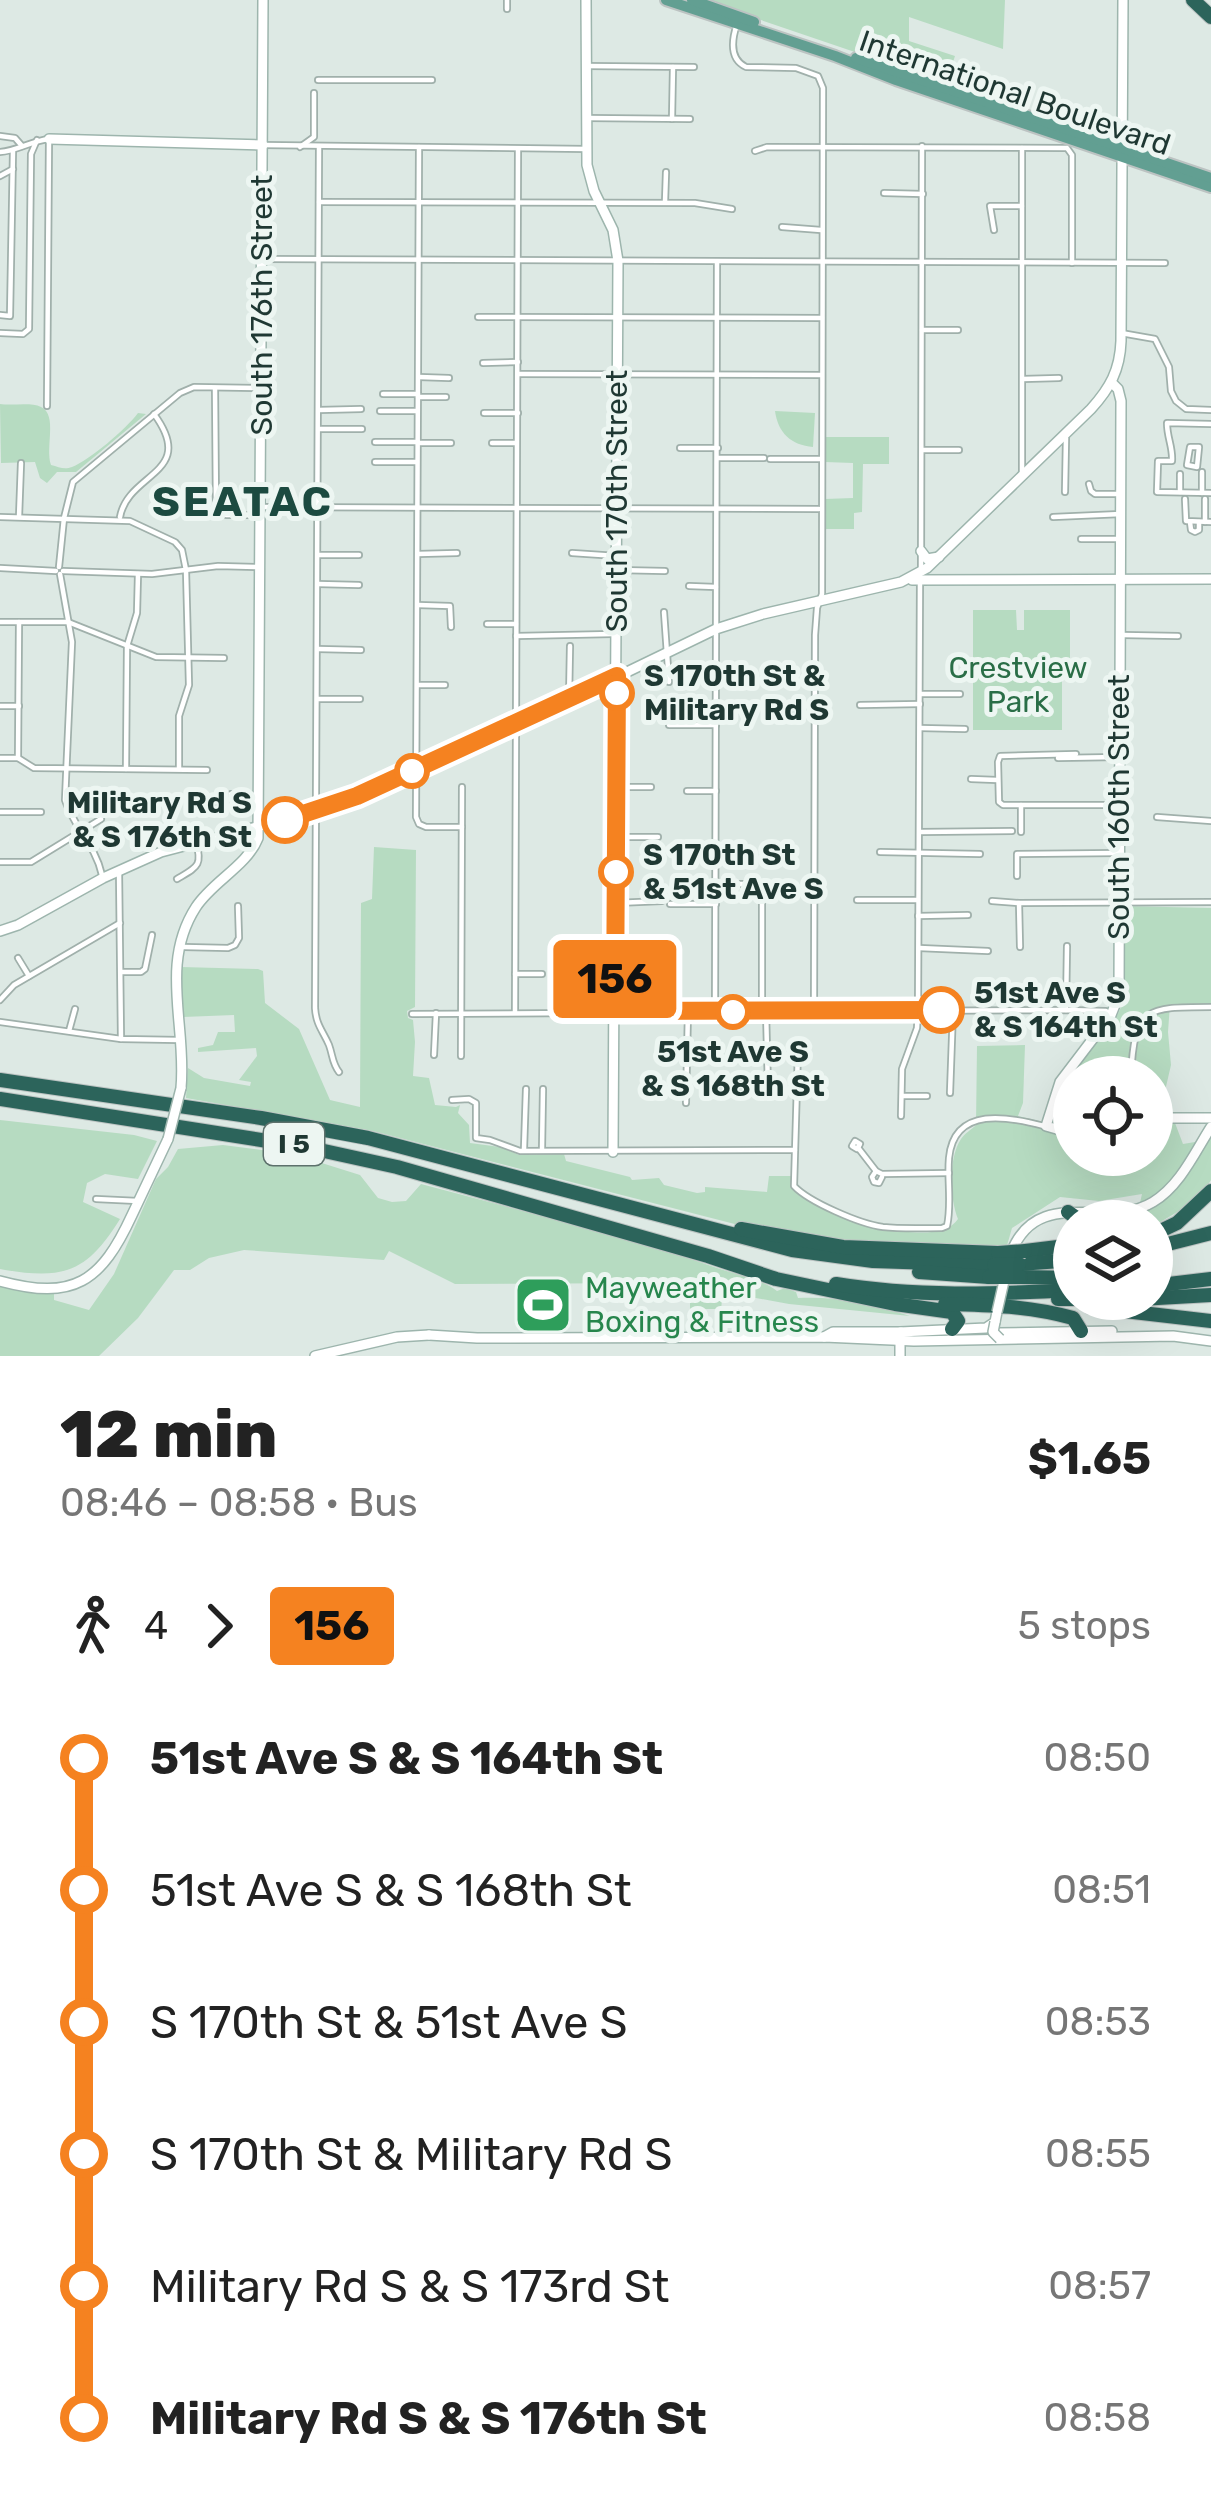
<!DOCTYPE html>
<meta charset="utf-8">
<style>
body{margin:0;font-family:Rubik,sans-serif;background:#f2f2f2;color:#222;height:100vh;display:flex;flex-direction:column;font-size:45px;white-space:nowrap}
*{box-sizing:border-box;margin:0}
p{font-size:39px;color:#767676}
.icon{flex:none;width:66px;height:66px;fill:none;stroke:currentColor;stroke-width:2;stroke-linecap:round;stroke-linejoin:round}
.map{position:relative;height:1356px;overflow:hidden}
.details{display:flex;flex-direction:column;background:#fff;flex:1}
.details>*{flex:none}
.badge{padding:0 24px;border-radius:9px;font-size:42px;line-height:78px}
.tools{position:absolute;left:1053px;top:1056px;display:grid;gap:24px}
.tools a{display:grid;place-items:center;width:120px;height:120px;border-radius:50%;background:#fff;box-shadow:0 12px 48px #0002;font-size:60px}
.map>.badge{position:absolute;translate:-50% -50%;box-shadow:0 0 0 6px #fff}
.legs{display:flex;align-items:center;gap:18px;height:132px;padding:0 60px;font-size:39px}
.legs p{margin-inline-start:auto}
.head{display:flex;align-items:center;justify-content:space-between;height:204px;padding:0 60px}
h1{font-size:66px;font-weight:800;line-height:90px}
ul{padding:0 60px;list-style:none}
li{display:flex;align-items:center;gap:42px;height:132px;font-size:45px}
li i{display:grid;place-items:center;width:18px;height:100%;margin:0 15px;background:currentColor}
li i::after{content:'';width:30px;height:30px;margin:-15px;border:9px solid;border-radius:50%;background:#fff}
li p{margin-inline-start:auto}
li:first-child i{background:linear-gradient(#0000 50%,currentColor 0)}
li:last-child i{background:linear-gradient(currentColor 50%,#0000 0)}
.map>svg:first-child{display:block}
.green{fill:#b6dbc1;fill-rule:evenodd}
.lines{fill:none;stroke-linecap:round;stroke-linejoin:round}
.street-casing{stroke:#a0b0ab;stroke-width:8}
.secondary-casing{stroke:#9db5ad;stroke-width:12}
.primary-casing{stroke:#bcc3c2;stroke-width:14}
.highway-casing{stroke:#bcc3c2;stroke-width:16}
.street{stroke:#fff;stroke-width:4.5}
.secondary{stroke:#fff;stroke-width:9}
.primary{stroke:#629f92;stroke-width:10}
.highway{stroke:#2c645b;stroke-width:14}
.secondary-bridge-casing{stroke:#9db5ad;stroke-width:12;stroke-linecap:butt}
.highway-bridge-casing{stroke:#bcc3c2;stroke-width:16;stroke-linecap:butt}
.secondary-bridge{stroke:#fff;stroke-width:9}
.highway-bridge{stroke:#2c645b;stroke-width:14}
.line-1-casing{stroke:#fff;stroke-width:27}
.line-1{stroke:#f58220;stroke-width:18}
.stop-1-dot{fill:#fff;stroke:#f58220;stroke-width:6}
.labels{text-anchor:middle;dominant-baseline:central;stroke-width:10;stroke-linejoin:round;paint-order:stroke}
.shield{fill:#edf6f2;stroke:#5d716c;stroke-width:3}
.shield-label{font-size:27px;font-weight:bold;fill:#1f3833}
.street-label{font-size:30px;fill:#1f3833;stroke:#edf6f2}
.park-label{font-size:30px;fill:#2a6e47;stroke:#edf6f2}
.stop-label{font-size:30px;font-weight:bold;fill:#1f3833;stroke:#edf6f2;text-anchor:start}
.leisure-label{font-size:30px;fill:#27864d;stroke:#edf6f2;text-anchor:start}
.district-label{font-size:42px;font-weight:bold;letter-spacing:3px;fill:#1c4a40;stroke:#edf6f2}
</style>
<div class="map">
<svg width="1211" height="1356" viewBox="0 0 1211 1356">
<rect width="100%" height="100%" fill="#dde9e4"/>
<g class="green">
<path d="M 702,0 L 1005,0 L 1003,49 L 909,17 L 909,41 L 955,56 L 946,83 Z"/>
<path d="M 0,404 C 12,406 31,402 41,407 C 58,415 45,447 51,465 C 59,467 64,470 72,467 C 90,460 126,429 138,413 L 146,414 L 76,472 L 57,472 L 47,483 L 40,478 L 35,462 L 1,463 Z"/>
<path d="M 775,411 L 815,413 L 813,447 C 791,445 778,433 775,411 Z"/>
<path d="M 825,437 L 889,437 L 889,464 L 863,464 L 862,512 L 854,513 L 854,529 L 825,529 L 825,499 L 853,498 L 853,463 L 825,462 Z"/>
<path d="M 973,610 L 1016,610 L 1017,630 L 1024,630 L 1024,610 L 1070,610 L 1070,663 L 1062,664 L 1062,730 L 973,730 Z"/>
<path d="M 374,847 L 416,850 L 415,1007 L 407,1011 L 408,1018 L 413,1020 L 415,1042 L 413,1076 L 429,1078 L 435,1105 L 456,1107 L 460,1105 L 458,1113 L 469,1125 L 470,1143 L 500,1147 L 519,1155 L 564,1154 L 566,1161 L 630,1177 L 632,1180 L 659,1178 L 664,1185 L 697,1193 L 705,1192 L 705,1187 L 767,1192 L 769,1176 L 792,1176 L 793,1189 C 820,1213 935,1254 958,1219 C 950,1200 948,1158 961,1139 C 965,1133 971,1130 976,1125 L 977,1046 L 1025,1045 L 1023,1103 L 1018,1116 L 1052,1124 L 1066,1081 L 1116,1018 L 1124,1001 L 1121,906 L 1211,908 L 1211,1004 L 1170,1004 L 1168,1032 L 1171,1065 L 1165,1091 L 1170,1122 L 1175,1123 L 1183,1144 L 1207,1140 L 1211,1134 L 1211,1180 L 1199,1199 L 1152,1227 L 1152,1221 L 1136,1221 L 1142,1194 L 1099,1201 L 1060,1197 L 1012,1228 L 1006,1249 L 884,1247 L 762,1231 L 373,1131 L 186,1098 L 188,1068 L 204,1078 L 250,1086 L 251,1082 L 239,1080 L 257,1056 L 256,1048 L 198,1052 L 198,1048 L 213,1045 L 218,1032 L 235,1032 L 234,1015 L 183,1017 L 181,967 L 258,969 L 263,971 L 265,1003 L 299,1029 L 330,1100 L 360,1107 L 361,903 L 372,899 ZM 1074,1077 L 1152,1077 L 1152,1155 L 1074,1155 Z"/>
<path d="M 0,1120 L 134,1135 L 157,1141 L 138,1179 L 105,1174 L 87,1183 L 83,1202 L 120,1219 C 86,1274 62,1280 0,1269 Z"/>
<path d="M 223,1145 L 293,1154 L 360,1175 L 378,1198 L 392,1202 L 406,1201 L 421,1184 C 520,1211 621,1234 717,1268 C 737,1275 761,1279 777,1291 L 785,1288 L 796,1292 L 798,1298 C 835,1296 875,1304 910,1316 L 789,1304 L 723,1292 L 721,1309 L 690,1309 L 690,1290 L 663,1283 L 455,1284 L 389,1251 L 384,1260 L 244,1250 L 209,1258 L 190,1270 L 174,1270 L 138,1318 L 99,1356 L 0,1356 L 0,1284 L 26,1292 L 54,1293 L 54,1300 L 89,1310 L 114,1274 L 156,1179 L 168,1167 L 178,1149 Z"/>
</g>
<g class="lines">
<defs>
<g id="street">
<path d="M 507,9 L 507,0"/>
<path d="M 737,24 C 732,39 729,59 746,67 L 796,68 L 818,76 L 823,88 L 822,594 L 817,608 L 815,635 L 814,1010"/>
<path d="M 586,66 L 694,67"/>
<path d="M 318,80 L 432,80"/>
<path d="M 587,118 L 690,119"/>
<path d="M 672,119 L 673,67"/>
<path d="M 0,136 L 15,138 L 22,146"/>
<path d="M 263,145 L 587,149"/>
<path d="M 300,147 L 314,137 L 314,93"/>
<path d="M 319,147 L 315,1008 C 316,1025 323,1031 329,1045 C 333,1056 332,1063 339,1072"/>
<path d="M 419,147 L 416,817 L 419,824 L 426,827 L 462,827"/>
<path d="M 755,151 L 767,147 L 1067,148 L 1072,155 L 1072,263"/>
<path d="M 0,152 C 17,151 31,141 49,139 L 47,406"/>
<path d="M 0,176 L 13,169"/>
<path d="M 884,193 L 923,194"/>
<path d="M 319,202 L 695,203 L 732,209"/>
<path d="M 665,202 L 666,172"/>
<path d="M 782,227 L 821,230"/>
<path d="M 994,230 L 990,206 L 1022,206"/>
<path d="M 265,259 L 1165,263"/>
<path d="M 0,315 L 10,316 L 13,151"/>
<path d="M 478,317 L 822,318"/>
<path d="M 922,330 L 958,330"/>
<path d="M 0,333 L 23,334 L 29,329 L 31,154 L 37,140"/>
<path d="M 1121,333 L 1155,339 L 1169,367 L 1171,391 L 1176,401 L 1186,409 L 1211,410"/>
<path d="M 483,363 L 518,362"/>
<path d="M 518,374 L 821,375"/>
<path d="M 419,377 L 449,378"/>
<path d="M 1023,379 L 1059,378"/>
<path d="M 215,388 L 216,507 L 226,515 L 256,515"/>
<path d="M 383,394 L 418,394"/>
<path d="M 418,397 L 446,397"/>
<path d="M 319,410 L 361,409"/>
<path d="M 380,411 L 416,411"/>
<path d="M 484,413 L 518,413"/>
<path d="M 1211,424 L 1167,423 C 1167,438 1173,447 1172,461 L 1158,461 L 1157,492 L 1211,493"/>
<path d="M 319,429 L 362,429"/>
<path d="M 375,442 L 418,442"/>
<path d="M 420,443 L 451,443"/>
<path d="M 492,443 L 516,443"/>
<path d="M 1190,447 L 1199,447 L 1197,467 L 1187,465 Z"/>
<path d="M 680,448 L 718,448"/>
<path d="M 923,450 L 959,450"/>
<path d="M 718,458 L 764,458"/>
<path d="M 770,459 L 821,459"/>
<path d="M 375,462 L 417,462"/>
<path d="M 1022,472 L 1022,148"/>
<path d="M 1089,484 L 1091,491 L 1095,494 L 1121,494"/>
<path d="M 1065,492 L 1066,438"/>
<path d="M 1180,492 L 1180,474"/>
<path d="M 1202,493 L 1202,472"/>
<path d="M 1185,499 L 1186,521 L 1211,522"/>
<path d="M 1205,499 L 1205,522"/>
<path d="M 260,507 L 819,509"/>
<path d="M 0,517 L 130,521 L 175,542 L 182,550 L 186,570 L 189,685 L 179,716 L 179,769"/>
<path d="M 19,517 L 21,463"/>
<path d="M 120,517 C 128,472 198,474 154,414"/>
<path d="M 1053,517 L 1121,514"/>
<path d="M 1190,522 L 1191,530 L 1195,532 L 1199,530 L 1199,522"/>
<path d="M 1081,539 L 1121,539"/>
<path d="M 572,553 L 617,556"/>
<path d="M 418,554 L 457,553"/>
<path d="M 318,555 L 359,555"/>
<path d="M 59,567 L 64,518 L 73,482 L 180,393 L 194,387 L 257,388"/>
<path d="M 0,568 L 56,571"/>
<path d="M 921,568 L 922,146"/>
<path d="M 617,570 L 665,571"/>
<path d="M 63,571 L 152,574 L 218,566 L 260,567"/>
<path d="M 60,574 L 72,642 L 65,800 C 74,828 95,844 102,875"/>
<path d="M 318,584 L 359,585"/>
<path d="M 689,586 L 716,587"/>
<path d="M 418,605 L 450,606 L 451,627"/>
<path d="M 664,612 L 669,682"/>
<path d="M 0,622 L 68,622 L 156,657 L 224,658"/>
<path d="M 487,624 L 516,624"/>
<path d="M 1123,635 L 1178,636"/>
<path d="M 516,636 L 613,634"/>
<path d="M 318,649 L 361,650"/>
<path d="M 418,685 L 445,685"/>
<path d="M 920,694 L 960,694"/>
<path d="M 318,699 L 360,699"/>
<path d="M 569,700 L 570,646"/>
<path d="M 860,705 L 920,704"/>
<path d="M 0,706 L 19,706"/>
<path d="M 669,725 L 716,725"/>
<path d="M 920,728 L 965,729"/>
<path d="M 1076,754 L 1000,756 L 998,762 L 999,802 L 1003,805 L 1118,805"/>
<path d="M 0,758 L 18,758 L 34,768 L 207,770"/>
<path d="M 18,758 L 19,622"/>
<path d="M 1058,758 L 1118,757"/>
<path d="M 126,769 L 127,646 L 137,613 L 138,574"/>
<path d="M 971,779 L 997,780"/>
<path d="M 616,787 L 651,787"/>
<path d="M 687,791 L 716,791"/>
<path d="M 231,794 L 255,795"/>
<path d="M 0,812 L 41,812"/>
<path d="M 1157,817 L 1211,821"/>
<path d="M 921,832 L 1012,831"/>
<path d="M 1021,832 L 1021,805"/>
<path d="M 616,837 L 658,837"/>
<path d="M 880,852 L 980,854"/>
<path d="M 0,862 L 31,862 L 101,819"/>
<path d="M 119,871 L 121,1039"/>
<path d="M 1017,876 L 1017,854 L 1118,853"/>
<path d="M 177,879 C 197,867 203,866 196,842"/>
<path d="M 716,884 L 769,884"/>
<path d="M 762,900 L 762,1012"/>
<path d="M 857,900 L 918,900"/>
<path d="M 992,901 L 1019,903 L 1211,902"/>
<path d="M 616,903 L 662,901"/>
<path d="M 1019,903 L 1020,947"/>
<path d="M 670,904 L 716,904"/>
<path d="M 918,916 L 968,915"/>
<path d="M 184,947 L 228,948 L 235,945 L 239,938 L 238,906"/>
<path d="M 919,948 L 988,951"/>
<path d="M 18,958 L 29,976"/>
<path d="M 121,972 L 141,972 L 145,969 L 152,935"/>
<path d="M 515,974 L 542,974"/>
<path d="M 0,1000 L 14,985 L 120,923"/>
<path d="M 1066,1010 L 1067,946"/>
<path d="M 715,1011 L 717,262"/>
<path d="M 766,1011 L 768,1088"/>
<path d="M 515,1012 L 518,149"/>
<path d="M 412,1014 L 1066,1010 L 1106,1011 L 1111,1015"/>
<path d="M 0,1022 L 121,1039 L 179,1040"/>
<path d="M 69,1031 L 75,1009"/>
<path d="M 798,1050 L 794,1186 C 809,1202 860,1224 883,1227 C 902,1229 922,1228 942,1228 L 947,1226 C 952,1204 947,1181 949,1158 C 954,1105 1010,1117 1044,1126"/>
<path d="M 434,1055 L 436,1013"/>
<path d="M 461,1056 L 462,787"/>
<path d="M 1131,1077 C 1134,1007 1146,1007 1211,1007"/>
<path d="M 950,1093 L 953,1010"/>
<path d="M 902,1096 L 927,1096"/>
<path d="M 452,1100 L 469,1099 L 476,1103 L 476,1138 L 490,1140 L 520,1151 L 795,1150"/>
<path d="M 686,1103 L 688,1011"/>
<path d="M 901,1116 L 902,1069 L 917,1028 L 918,1010 L 920,579"/>
<path d="M 855,1141 L 860,1144 L 857,1149 L 852,1146 Z"/>
<path d="M 524,1149 L 526,1089"/>
<path d="M 542,1149 L 543,1089"/>
<path d="M 859,1149 L 876,1171 L 882,1174 L 949,1173"/>
<path d="M 876,1171 L 872,1177 L 874,1182 L 879,1183 L 882,1177"/>
<path d="M 96,1199 L 138,1201"/>
</g>
<g id="secondary">
<path d="M 586,0 L 587,165 L 594,191 L 613,230 L 618,261 L 613,1152"/>
<path d="M 49,139 L 263,145"/>
<path d="M 921,551 L 927,559 L 939,557"/>
<path d="M 912,580 L 1211,579"/>
<path d="M 0,931 L 18,925 L 103,878 L 161,852 L 317,811 L 357,796 L 569,700 L 716,629 L 763,614 L 901,582 L 927,568 L 1091,409 C 1110,388 1120,370 1121,341 L 1123,0"/>
<path d="M 181,1088 C 187,1026 159,964 196,907 C 213,881 247,866 258,838 L 263,0"/>
<path d="M 1152,1118 L 1211,1118"/>
<path d="M 1074,1134 L 1046,1126 L 1060,1082 L 1111,1015 L 1119,995 L 1121,401 L 1118,389 L 1112,383"/>
<path d="M 1011,1253 C 1038,1184 1106,1231 1153,1202 C 1180,1186 1195,1152 1211,1127"/>
<path d="M 0,1281 C 74,1301 101,1282 132,1215 C 144,1190 156,1164 168,1139"/>
<path d="M 900,1332 L 986,1328 L 995,1322 L 997,1312"/>
<path d="M 998,1333 L 1112,1331"/>
<path d="M 429,1335 L 477,1338 L 824,1337 L 914,1341 L 1173,1336 L 1211,1341"/>
<path d="M 824,1337 L 833,1332 L 901,1332"/>
<path d="M 900,1337 L 900,1356"/>
<path d="M 315,1356 L 397,1337 L 429,1335"/>
</g>
<g id="primary">
<path d="M 666,0 L 835,56 L 896,80 L 1211,187"/>
<path d="M 692,0 L 754,22"/>
<path d="M 856,58 L 1211,178"/>
</g>
<g id="highway">
<path d="M 1193,0 L 1211,17"/>
<path d="M 0,1080 L 261,1118 L 368,1138 L 792,1250 L 873,1261 L 994,1265"/>
<path d="M 0,1099 L 306,1147 L 397,1167 L 708,1256 L 776,1279 L 895,1304 L 952,1312 L 958,1321 L 952,1329"/>
<path d="M 1068,1212 L 1081,1221"/>
<path d="M 741,1229 L 843,1247 L 998,1253"/>
<path d="M 1152,1235 L 1177,1223 L 1211,1191"/>
<path d="M 1152,1248 L 1211,1233"/>
<path d="M 1025,1251 L 1066,1246 L 1074,1243"/>
<path d="M 1019,1264 L 1074,1260"/>
<path d="M 919,1272 L 989,1277"/>
<path d="M 1021,1277 L 1074,1278"/>
<path d="M 836,1284 C 914,1297 995,1294 1074,1290"/>
<path d="M 1152,1286 L 1211,1279"/>
<path d="M 1058,1299 L 1140,1299 L 1211,1295"/>
<path d="M 945,1304 C 990,1305 1030,1306 1073,1318 L 1081,1331"/>
<path d="M 1090,1307 L 1211,1321"/>
</g>
</defs>
<use href="#street" class="street-casing"/>
<use href="#secondary" class="secondary-casing"/>
<use href="#primary" class="primary-casing"/>
<use href="#highway" class="highway-casing"/>
<use href="#street" class="street"/>
<use href="#secondary" class="secondary"/>
<use href="#primary" class="primary"/>
<use href="#highway" class="highway"/>
<defs>
<g id="secondary-bridge">
<path d="M 168,1139 L 181,1088"/>
<path d="M 997,1312 L 1004,1281"/>
<path d="M 995,1322 L 993,1332 L 1000,1339"/>
</g>
<g id="highway-bridge">
<path d="M 998,1253 L 1025,1251"/>
<path d="M 994,1265 L 1019,1264"/>
<path d="M 989,1277 L 1021,1277"/>
</g>
</defs>
<use href="#secondary-bridge" class="secondary-bridge-casing"/>
<use href="#highway-bridge" class="highway-bridge-casing"/>
<use href="#secondary-bridge" class="secondary-bridge"/>
<use href="#highway-bridge" class="highway-bridge"/>
</g>
<g class="lines">
<defs>
<path id="line-1" d="M 285,820 L 357,796 L 617,676 L 615,1011 L 941,1010"/>
</defs>
<use href="#line-1" class="line-1-casing"/>
<use href="#line-1" class="line-1"/>
</g>
<defs>
<symbol id="stadium-square" viewBox="-11 -11 22 22"><rect x="-9" y="-9" width="18" height="18" rx="4" fill="#2e9e5b" stroke="#edf6f2"/><path d="M0-5a6.5 5 0 1 0 0 10a6.5 5 0 1 0 0-10ZM-3.5-1.8h7v3.6h-7Z" fill="#fff"/></symbol>
</defs>
<g fill-rule="evenodd">
<use href="#stadium-square" x="510" y="1272" width="66" height="66"/>
</g>
<g class="stop-1-dot">
<circle cx="617" cy="693" r="15"/>
<circle cx="412" cy="771" r="15"/>
<circle cx="285" cy="820" r="21"/>
<circle cx="616" cy="872" r="15"/>
<circle cx="941" cy="1010" r="21"/>
<circle cx="733" cy="1012" r="15"/>
</g>
<g class="labels">
<rect class="shield" x="264" y="1123" width="60" height="42" rx="9"/>
<g class="shield-label">
<text x="294" y="1144">I 5</text>
</g>
<g class="street-label">
<text transform="translate(1015 93) rotate(19)">International Boulevard</text>
<text transform="translate(262 305) rotate(-90)">South 176th Street</text>
<text transform="translate(617 501) rotate(-90)">South 170th Street</text>
<text transform="translate(1119 807) rotate(-90)">South 160th Street</text>
</g>
<g class="park-label">
<text x="1018" y="668">Crestview<tspan x="1018" dy="34">Park</tspan></text>
</g>
<g class="stop-label">
<text x="644" y="676">S 170th St &amp;<tspan x="644" dy="34">Military Rd S</tspan></text>
<text x="252" y="803" text-anchor="end">Military Rd S<tspan x="252" dy="34">&amp; S 176th St</tspan></text>
<text x="643" y="855">S 170th St<tspan x="643" dy="34">&amp; 51st Ave S</tspan></text>
<text x="974" y="993">51st Ave S<tspan x="974" dy="34">&amp; S 164th St</tspan></text>
<text x="733" y="1052" text-anchor="middle">51st Ave S<tspan x="733" dy="34">&amp; S 168th St</tspan></text>
</g>
<g class="leisure-label">
<text x="585" y="1288">Mayweather<tspan x="585" dy="34">Boxing &amp; Fitness</tspan></text>
</g>
<g class="district-label">
<text x="243" y="502">SEATAC</text>
</g>
</g>
</svg>
<div class="tools">
<a><svg class="icon" aria-label="locate" viewBox="0 0 24 24"><circle cx="12" cy="12" r="6"/><path d="M12 2v4M12 18v4M2 12h4M18 12h4"/></svg></a>
<a><svg class="icon" aria-label="layers" viewBox="0 0 24 24"><path d="M12 4l9 5-9 5-9-5zM3 14l9 5 9-5"/></svg></a>
</div>
<b class="badge" style="left:615px;top:979px;background:#f58220;color:#111">156</b>
</div>
<section class="details">
<div class="head"><div><h1>12 min</h1><p>08:46 – 08:58 · Bus</p></div><b>$1.65</b></div>
<div class="legs"><svg class="icon" aria-label="walk" viewBox="0 0 24 24"><circle cx="13" cy="4" r="2"/><path d="M13 8l-2 6 4 7M11 14l-3 7M7 12l3-4h3l4 4"/></svg>4<svg class="icon" aria-label="forward" viewBox="0 0 24 24"><path d="M9 5l7 7-7 7"/></svg><b class="badge" style="background:#f58220;color:#111">156</b><p>5 stops</p></div>
<ul>
<li><i style="color:#f58220"></i><b>51st Ave S &amp; S 164th St</b><p>08:50</p></li>
<li><i style="color:#f58220"></i><span>51st Ave S &amp; S 168th St</span><p>08:51</p></li>
<li><i style="color:#f58220"></i><span>S 170th St &amp; 51st Ave S</span><p>08:53</p></li>
<li><i style="color:#f58220"></i><span>S 170th St &amp; Military Rd S</span><p>08:55</p></li>
<li><i style="color:#f58220"></i><span>Military Rd S &amp; S 173rd St</span><p>08:57</p></li>
<li><i style="color:#f58220"></i><b>Military Rd S &amp; S 176th St</b><p>08:58</p></li>
</ul>
</section>
